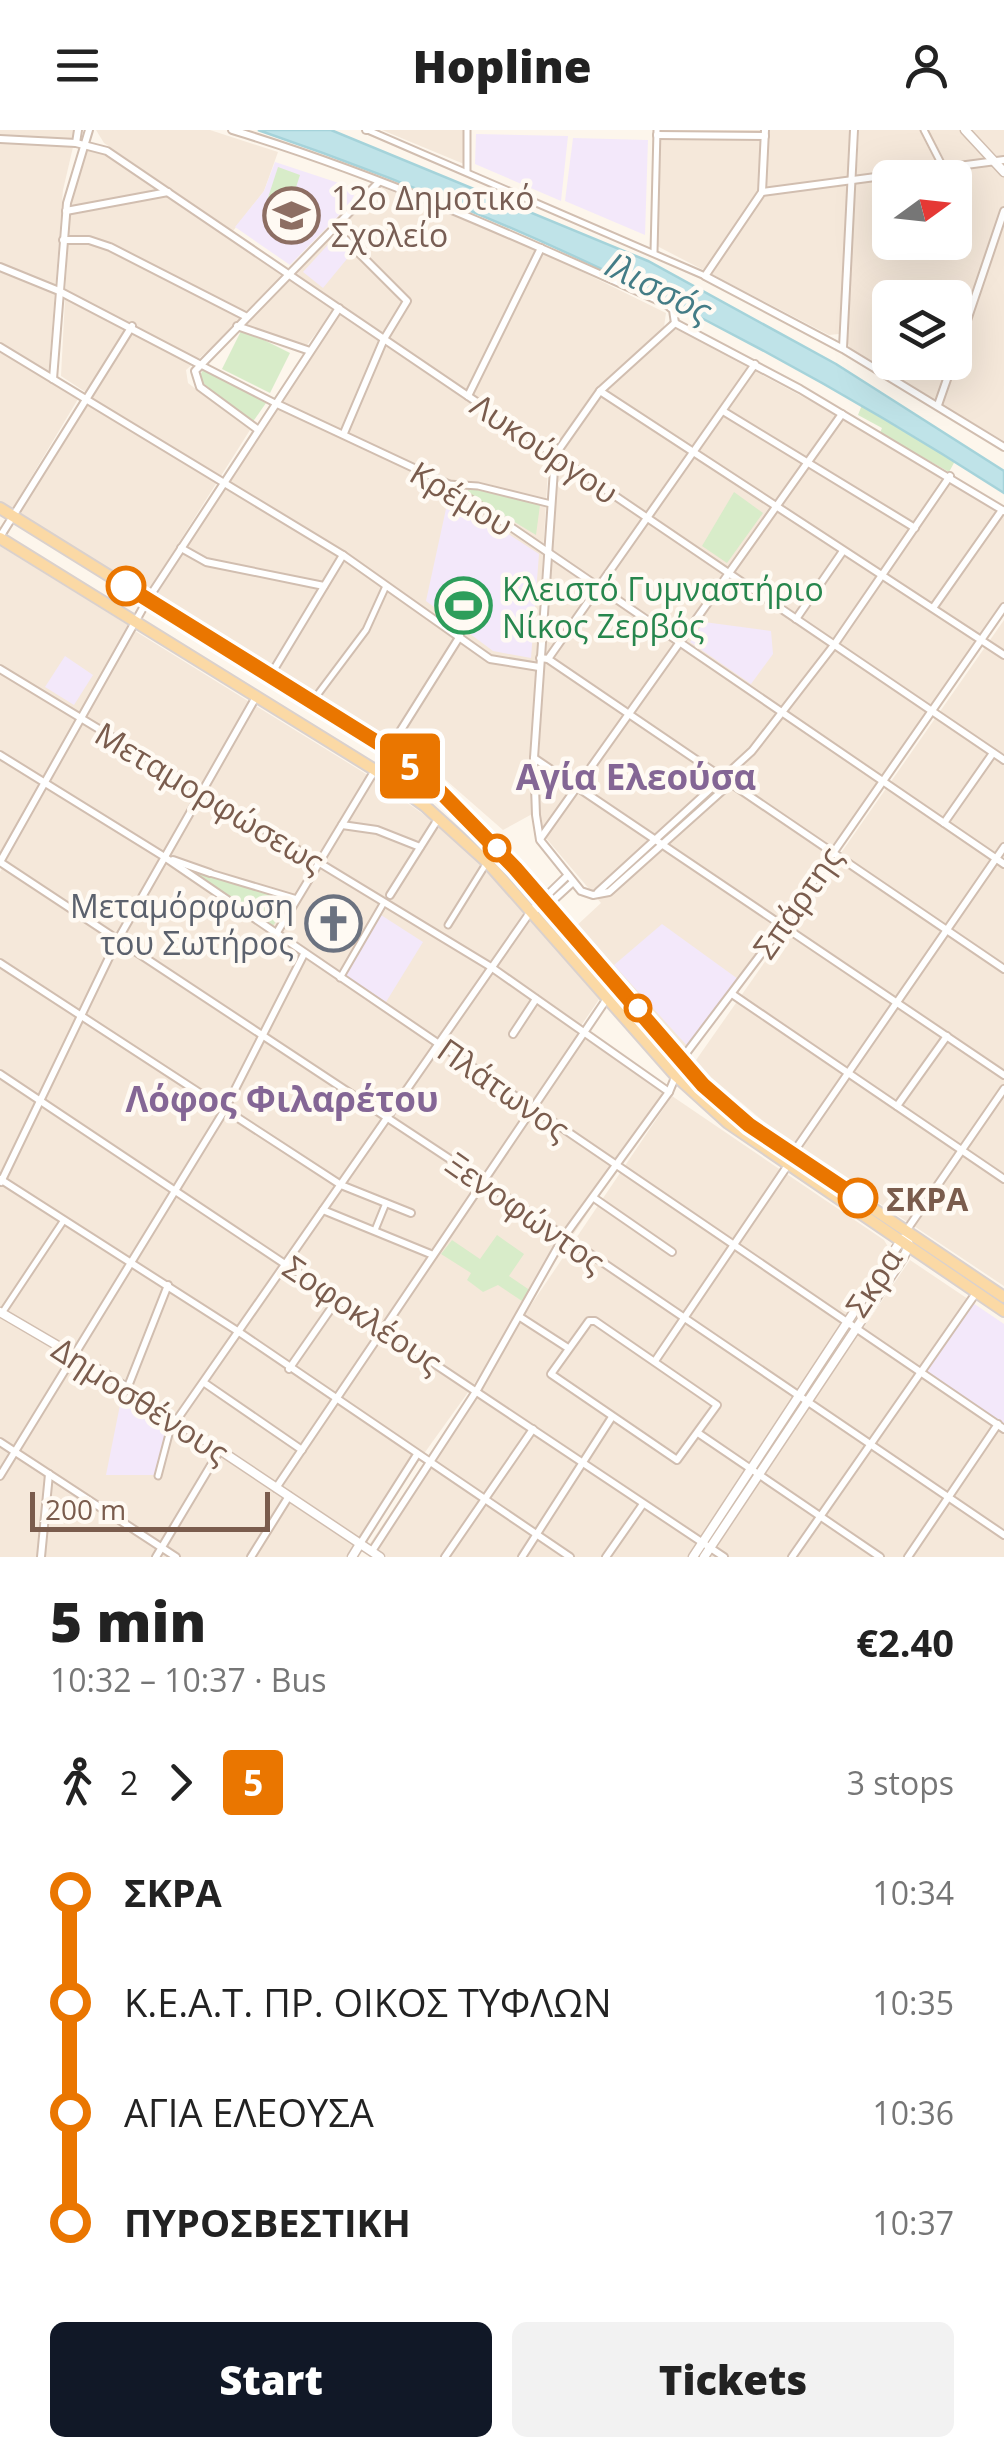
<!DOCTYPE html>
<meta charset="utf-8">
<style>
body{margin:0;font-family:"Open Sans",sans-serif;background:#f2f2f2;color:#222;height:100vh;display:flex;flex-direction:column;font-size:38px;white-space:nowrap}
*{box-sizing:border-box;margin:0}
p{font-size:32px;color:#767676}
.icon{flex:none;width:55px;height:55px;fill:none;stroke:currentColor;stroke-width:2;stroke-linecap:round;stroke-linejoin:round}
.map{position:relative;height:1427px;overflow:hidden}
.sheet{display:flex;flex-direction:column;background:#fff;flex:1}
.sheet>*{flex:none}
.badge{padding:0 20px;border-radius:8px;font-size:35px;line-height:65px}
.needle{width:65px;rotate:75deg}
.tools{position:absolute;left:872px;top:30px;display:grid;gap:20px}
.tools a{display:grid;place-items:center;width:100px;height:100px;border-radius:15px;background:#fff;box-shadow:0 10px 40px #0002;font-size:50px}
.scale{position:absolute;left:30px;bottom:25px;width:240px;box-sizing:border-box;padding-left:10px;border:5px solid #7a5c4d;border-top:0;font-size:28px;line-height:35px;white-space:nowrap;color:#7a5c4d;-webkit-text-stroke:8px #fffaf3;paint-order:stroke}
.map>.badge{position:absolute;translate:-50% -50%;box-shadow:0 0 0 5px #fff}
.legs{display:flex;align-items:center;gap:15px;height:110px;padding:0 50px;font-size:32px}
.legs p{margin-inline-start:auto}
.head{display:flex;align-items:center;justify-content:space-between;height:170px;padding:0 50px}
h1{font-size:55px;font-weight:800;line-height:75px}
.primary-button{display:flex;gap:20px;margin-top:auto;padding:20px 50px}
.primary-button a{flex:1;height:115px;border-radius:15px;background:#111827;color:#fff;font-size:40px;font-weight:800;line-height:115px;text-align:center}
.primary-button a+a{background:#f2f2f2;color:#222}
ul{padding:0 50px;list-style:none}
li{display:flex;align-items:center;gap:35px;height:110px;font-size:38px}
li i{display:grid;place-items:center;width:15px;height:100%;margin:0 12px;background:currentColor}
li i::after{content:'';width:25px;height:25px;margin:-12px;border:8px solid;border-radius:50%;background:#fff}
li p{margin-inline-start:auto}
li:first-child i{background:linear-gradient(#0000 50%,currentColor 0)}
li:last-child i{background:linear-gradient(currentColor 50%,#0000 0)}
header{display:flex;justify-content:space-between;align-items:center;height:130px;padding:0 50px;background:#fff;font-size:45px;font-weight:800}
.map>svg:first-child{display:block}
.residential{fill:#f5e8da;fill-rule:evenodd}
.education{fill:#f3e8fa}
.green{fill:#d8ecc9}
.water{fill:#bfe3e8;stroke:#a5d3da;stroke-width:2.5}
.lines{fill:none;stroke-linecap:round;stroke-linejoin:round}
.pedestrian-casing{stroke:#d1beb0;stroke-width:9}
.minor-casing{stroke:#d1beb0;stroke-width:10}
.tertiary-casing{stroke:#d1beb0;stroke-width:11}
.primary-casing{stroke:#dad1cd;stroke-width:14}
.pedestrian{stroke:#fff;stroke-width:5}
.minor{stroke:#fff;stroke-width:6}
.tertiary{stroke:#fff;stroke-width:8}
.primary{stroke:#fbd9a5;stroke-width:10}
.line-1-casing{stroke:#fff;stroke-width:22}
.line-1{stroke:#ea7600;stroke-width:15}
.stop-1-dot{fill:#fff;stroke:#ea7600;stroke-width:5}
.labels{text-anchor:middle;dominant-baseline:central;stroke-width:9;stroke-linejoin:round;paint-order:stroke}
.education-label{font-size:32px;fill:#785e54;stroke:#fffaf3;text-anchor:start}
.street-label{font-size:32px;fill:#7a5c4d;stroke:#fffaf3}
.leisure-label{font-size:32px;fill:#27864d;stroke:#fffaf3;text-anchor:start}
.worship-label{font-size:32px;fill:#5b616d;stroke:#fffaf3;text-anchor:end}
.stop-label{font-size:32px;font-weight:bold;fill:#7a5c4d;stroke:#fffaf3;text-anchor:start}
.water-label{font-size:35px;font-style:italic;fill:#437c86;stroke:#fffaf3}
.neighbourhood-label{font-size:35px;font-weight:bold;fill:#846695;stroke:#fffaf3}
</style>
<header><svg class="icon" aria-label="menu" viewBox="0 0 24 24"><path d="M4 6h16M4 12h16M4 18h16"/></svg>Hopline<svg class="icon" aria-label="person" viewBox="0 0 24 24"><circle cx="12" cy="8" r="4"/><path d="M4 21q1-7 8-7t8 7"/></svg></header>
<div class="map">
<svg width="1004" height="1427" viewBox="0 0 1004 1427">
<rect width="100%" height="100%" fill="#fdf6ec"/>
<g class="residential">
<path d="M 0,0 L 77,0 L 63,60 L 48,249 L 78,269 L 11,381 L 0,375 Z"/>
<path d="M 96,0 L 210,0 L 278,22 L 264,61 L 233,101 L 104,13 Z"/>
<path d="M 382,0 L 464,0 L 464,34 Z"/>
<path d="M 660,0 L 851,0 L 839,204 L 829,205 L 657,116 Z"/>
<path d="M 859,0 L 1004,0 L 1004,311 L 851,221 L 847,211 ZM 890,48 L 955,48 L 955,112 L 890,112 ZM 890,168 L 955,168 L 955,232 L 890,232 Z"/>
<path d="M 90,19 L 102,22 L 334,180 L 307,215 L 238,194 L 186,240 L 188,253 L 250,300 L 147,463 L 19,384 L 93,267 L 61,246 L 70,73 L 84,23 Z"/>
<path d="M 381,57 L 536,119 L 666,183 L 664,197 L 595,262 L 554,320 L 295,143 Z"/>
<path d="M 339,184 L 544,324 L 548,340 L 531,625 L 534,683 L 503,700 L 415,623 L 155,468 L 230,344 Z"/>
<path d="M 674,198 L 835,284 L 1004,385 L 1004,482 L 690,926 L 574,798 L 601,773 L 540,701 L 538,640 L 557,330 L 605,262 Z"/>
<path d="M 0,416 L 128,495 L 0,726 Z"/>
<path d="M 1004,490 L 1004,955 L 909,1093 L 793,1016 L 694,933 Z"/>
<path d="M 135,501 L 366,644 L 433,691 L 477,729 L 600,868 L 576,903 L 667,964 L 474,1254 L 423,1325 L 410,1331 L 357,1410 L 172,1282 L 0,1177 L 0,742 Z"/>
<path d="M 1004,964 L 1004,1156 L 914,1096 Z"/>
<path d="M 672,966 L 884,1110 L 891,1122 L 688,1427 L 387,1427 L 369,1415 Z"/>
<path d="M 910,1130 L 968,1169 L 918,1243 L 1004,1302 L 1004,1427 L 706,1427 Z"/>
<path d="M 0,1186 L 158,1282 L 354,1414 L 346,1427 L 0,1427 Z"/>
</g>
<g class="education">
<path d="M 476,4 L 568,6 L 561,71 L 475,34 Z"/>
<path d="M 573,8 L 648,10 L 645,105 L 565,71 Z"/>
<path d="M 275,32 L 357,59 L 350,74 L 290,135 L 235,97 L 264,61 Z"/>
<path d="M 334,108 L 351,124 L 323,158 L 303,142 Z"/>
<path d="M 449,365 L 539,424 L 531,528 L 493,521 L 426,471 Z"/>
<path d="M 704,492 L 771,501 L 773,524 L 751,554 L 690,512 Z"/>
<path d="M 65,526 L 93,545 L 74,575 L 45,557 Z"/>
<path d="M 381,785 L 423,812 L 386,872 L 344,845 Z"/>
<path d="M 662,794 L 738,849 L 690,919 L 614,835 Z"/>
<path d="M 973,1173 L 1004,1194 L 1004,1295 L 925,1242 Z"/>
<path d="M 122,1265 L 169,1294 L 156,1345 L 106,1345 Z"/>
</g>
<g class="green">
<path d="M 278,37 L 300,45 L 285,91 L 263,83 Z"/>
<path d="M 242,199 L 290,223 L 270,263 L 222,239 Z"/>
<path d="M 204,238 L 266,273 L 252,293 L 198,249 Z"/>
<path d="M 862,275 L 955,331 L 949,342 L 880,303 L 882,298 L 858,285 Z"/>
<path d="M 469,358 L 540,375 L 536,405 L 467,363 Z"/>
<path d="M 734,362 L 763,383 L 727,433 L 702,416 Z"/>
<path d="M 179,735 L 289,771 L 273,796 Z"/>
<path d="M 497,1105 L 524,1124 L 509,1146 L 531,1161 L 525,1173 L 498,1155 L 483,1162 L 467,1150 L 471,1143 L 441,1124 L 452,1110 L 480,1129 Z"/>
</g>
<path class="water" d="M 258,0 L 331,0 L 648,131 L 836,234 L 1004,341 L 1004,363 C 765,209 526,92 258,0 Z"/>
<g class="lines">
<defs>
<g id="pedestrian">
<path d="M 467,0 L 467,41"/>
<path d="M 924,0 L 943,37"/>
<path d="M 370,1 L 705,146"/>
<path d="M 654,122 L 657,0"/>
<path d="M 199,234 L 275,273"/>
<path d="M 448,354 L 478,356 L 551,374"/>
<path d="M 312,572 L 366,500 L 386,456"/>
<path d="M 210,743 L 297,769"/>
<path d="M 448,795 L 486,734"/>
<path d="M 340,848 L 383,774"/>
<path d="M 375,1100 L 386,1073"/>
<path d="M 2,1183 L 64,1090"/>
<path d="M 158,1346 L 173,1289"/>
</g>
<g id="minor">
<path d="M 232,0 C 381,45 524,110 666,174 L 673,180 L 675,193"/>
<path d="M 366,0 L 370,0"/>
<path d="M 657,5 L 765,6"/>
<path d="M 0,9 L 76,13 L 107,21 L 1004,630"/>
<path d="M 76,13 L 78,0"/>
<path d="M 1004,30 L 762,62 L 705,146 L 843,219 L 1004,317"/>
<path d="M 762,62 L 765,0"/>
<path d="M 66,81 L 168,62"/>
<path d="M 335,99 L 407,171 L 384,209 L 344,303"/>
<path d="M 63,110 L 89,110 L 110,117 L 247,187"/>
<path d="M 0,137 L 59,161 L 199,234"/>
<path d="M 675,193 L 600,261 L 555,325 L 534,628 L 536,685 L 540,710 L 581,761 L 593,765 L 609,762 L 723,660 L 726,650"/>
<path d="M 675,193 L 800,259 L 1004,381"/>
<path d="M 237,196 L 310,221"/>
<path d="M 0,217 L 343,425 L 490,529 L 539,537"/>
<path d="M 843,218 L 854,0"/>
<path d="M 955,226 L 1004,81"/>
<path d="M 53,249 L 67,73 L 89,0"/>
<path d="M 600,261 L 1004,525"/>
<path d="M 468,266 L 541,118"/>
<path d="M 275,273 L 448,354 L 1004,734"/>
<path d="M 938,275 L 953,232"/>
<path d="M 723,281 L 915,398"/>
<path d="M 257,299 L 200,257 L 195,241 L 379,52"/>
<path d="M 0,407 L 132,196"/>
<path d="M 181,418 L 206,432 L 324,456"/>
<path d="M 933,478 L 1002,380"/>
<path d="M 796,489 L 843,421"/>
<path d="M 540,528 L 548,529 L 1004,839"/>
<path d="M 548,529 L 755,234"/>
<path d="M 0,539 L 491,837 L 669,962"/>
<path d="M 270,546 L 343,425"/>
<path d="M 389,619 L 460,506"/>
<path d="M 0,625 L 163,726 L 1004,1299"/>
<path d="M 534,628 L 1004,945"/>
<path d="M 944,693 L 993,623"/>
<path d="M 342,695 L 377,700 L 420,717"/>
<path d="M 540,709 L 842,284"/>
<path d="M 173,730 L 210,743"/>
<path d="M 0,732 L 477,1047 L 1004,1405"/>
<path d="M 0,732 L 148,469 L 339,178"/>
<path d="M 598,762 L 752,621 L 834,515 L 950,346"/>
<path d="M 390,765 L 438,689"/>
<path d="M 532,781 L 548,775 L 573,752"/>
<path d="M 276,804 L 375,640"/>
<path d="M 0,833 L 341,1055 L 411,1083"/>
<path d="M 732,864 L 1004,1049"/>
<path d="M 513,904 L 536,869"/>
<path d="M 0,944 L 724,1427"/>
<path d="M 897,976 L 947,906"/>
<path d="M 793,1023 L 1004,717"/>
<path d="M 0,1049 L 239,1202 L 570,1427"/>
<path d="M 1,1052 L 117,811 L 256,567"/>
<path d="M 594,1068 L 672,1122"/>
<path d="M 323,1080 L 433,1125"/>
<path d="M 906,1101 L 1004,959"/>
<path d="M 520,1187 L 568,1218"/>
<path d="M 589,1191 L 595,1191 L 717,1275 L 677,1330 L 551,1244 Z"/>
<path d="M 655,1231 L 788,1035"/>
<path d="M 289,1239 L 339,1167"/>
<path d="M 206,1254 L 302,1320"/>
<path d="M 127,1259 L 168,1155"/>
<path d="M 176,1291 L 531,781 L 567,746"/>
<path d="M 698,1303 L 880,1427"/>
<path d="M 0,1312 L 176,1427"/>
<path d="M 0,1346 L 224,981 L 304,824"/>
<path d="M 276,1358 L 606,870"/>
<path d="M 360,1414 L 416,1326"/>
<path d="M 372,1421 L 477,1260 L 563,1108 L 669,962 L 684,926 L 783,795 L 1004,477"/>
<path d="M 41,1427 L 49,1344"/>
<path d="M 156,1427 L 220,1320"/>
<path d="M 251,1427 L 289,1366"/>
<path d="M 445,1427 L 533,1299"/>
<path d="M 522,1427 L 612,1287"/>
<path d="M 606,1427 L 643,1374"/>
<path d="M 792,1427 L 976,1163"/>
<path d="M 908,1427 L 998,1294"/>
</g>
<g id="tertiary">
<path d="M 965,0 L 1004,42"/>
<path d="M 0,1182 L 106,1244 L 380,1427"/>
<path d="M 352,1427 L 360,1414"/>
<path d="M 693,1427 L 902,1109"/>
<path d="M 704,1427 L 903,1128 L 909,1116 L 906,1101"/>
</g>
<g id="primary">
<path d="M 0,378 L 383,616 L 429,651 L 473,692 L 718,969 L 749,995 L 1004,1167"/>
<path d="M 0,408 L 375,640 L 425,676 L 487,732 L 675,945 L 728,993 L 1004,1181"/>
</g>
</defs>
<use href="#pedestrian" class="pedestrian-casing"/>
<use href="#minor" class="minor-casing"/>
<use href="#tertiary" class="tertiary-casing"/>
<use href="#primary" class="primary-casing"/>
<use href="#pedestrian" class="pedestrian"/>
<use href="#minor" class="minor"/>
<use href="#tertiary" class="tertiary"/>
<use href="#primary" class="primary"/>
</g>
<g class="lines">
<defs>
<path id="line-1" d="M 126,456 L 383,616 L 429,650 L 515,738 L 703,955 L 749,995 L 858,1068"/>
</defs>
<use href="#line-1" class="line-1-casing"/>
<use href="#line-1" class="line-1"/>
</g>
<defs>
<symbol id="school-ring" viewBox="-11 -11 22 22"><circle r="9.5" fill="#fffaf3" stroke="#8d6e63" stroke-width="1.5"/><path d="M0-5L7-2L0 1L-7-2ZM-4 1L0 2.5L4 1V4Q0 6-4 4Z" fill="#8d6e63"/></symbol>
<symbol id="stadium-ring" viewBox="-11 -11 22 22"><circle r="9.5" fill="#fffaf3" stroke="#2e9e5b" stroke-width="1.5"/><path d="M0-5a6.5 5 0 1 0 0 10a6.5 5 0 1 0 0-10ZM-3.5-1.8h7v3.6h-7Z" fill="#2e9e5b"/></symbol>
<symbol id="church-ring" viewBox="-11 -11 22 22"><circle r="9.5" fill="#fffaf3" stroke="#6b7280" stroke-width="1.5"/><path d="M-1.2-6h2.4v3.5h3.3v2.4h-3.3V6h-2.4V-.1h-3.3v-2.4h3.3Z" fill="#6b7280"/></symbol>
</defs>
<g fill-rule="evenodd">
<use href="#school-ring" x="260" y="54" width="63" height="63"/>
<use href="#stadium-ring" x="432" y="444" width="63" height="63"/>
<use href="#church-ring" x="302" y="762" width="63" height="63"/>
</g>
<g class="stop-1-dot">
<circle cx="126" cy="456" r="18"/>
<circle cx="497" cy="718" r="12"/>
<circle cx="638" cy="878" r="12"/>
<circle cx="858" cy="1068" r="18"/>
</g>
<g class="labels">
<g class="education-label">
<text x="331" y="67">12ο Δημοτικό<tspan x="331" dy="37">Σχολείο</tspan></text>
</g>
<g class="street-label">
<text transform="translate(545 318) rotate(34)">Λυκούργου</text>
<text transform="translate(462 368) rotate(31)">Κρέμου</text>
<text transform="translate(210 667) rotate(31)">Μεταμορφώσεως</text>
<text transform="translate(797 772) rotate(-55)">Σπάρτης</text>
<text transform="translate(504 959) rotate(35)">Πλάτωνος</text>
<text transform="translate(526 1082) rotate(35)">Ξενοφώντος</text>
<text transform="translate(873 1152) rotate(-57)">Σκρα</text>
<text transform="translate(363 1184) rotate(34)">Σοφοκλέους</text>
<text transform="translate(141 1270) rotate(33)">Δημοσθένους</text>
</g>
<g class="leisure-label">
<text x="502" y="458">Κλειστό Γυμναστήριο<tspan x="502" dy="37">Νίκος Ζερβός</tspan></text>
</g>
<g class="worship-label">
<text x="294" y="775">Μεταμόρφωση<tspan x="294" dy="37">του Σωτήρος</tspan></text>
</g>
<g class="stop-label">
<text x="886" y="1068">ΣΚΡΑ</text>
</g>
<g class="water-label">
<text transform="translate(659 157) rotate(27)">Ιλισσός</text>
</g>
<g class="neighbourhood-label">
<text x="636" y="646">Αγία Ελεούσα</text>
<text x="282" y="968">Λόφος Φιλαρέτου</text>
</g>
</g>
</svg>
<div class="tools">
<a><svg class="needle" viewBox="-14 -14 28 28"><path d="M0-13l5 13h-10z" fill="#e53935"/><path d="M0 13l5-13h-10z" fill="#767676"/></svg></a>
<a><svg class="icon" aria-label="layers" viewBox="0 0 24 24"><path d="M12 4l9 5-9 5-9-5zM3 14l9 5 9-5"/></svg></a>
</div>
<div class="scale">200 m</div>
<b class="badge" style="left:410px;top:636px;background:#ea7600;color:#fff">5</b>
</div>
<section class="sheet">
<div class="head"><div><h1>5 min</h1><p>10:32 – 10:37 · Bus</p></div><b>€2.40</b></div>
<div class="legs"><svg class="icon" aria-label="walk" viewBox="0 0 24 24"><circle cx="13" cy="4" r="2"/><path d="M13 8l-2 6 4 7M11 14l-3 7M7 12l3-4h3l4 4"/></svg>2<svg class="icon" aria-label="forward" viewBox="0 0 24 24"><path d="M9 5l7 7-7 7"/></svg><b class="badge" style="background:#ea7600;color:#fff">5</b><p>3 stops</p></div>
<ul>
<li><i style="color:#ea7600"></i><b>ΣΚΡΑ</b><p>10:34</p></li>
<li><i style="color:#ea7600"></i><span>Κ.Ε.Α.Τ. ΠΡ. ΟΙΚΟΣ ΤΥΦΛΩΝ</span><p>10:35</p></li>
<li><i style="color:#ea7600"></i><span>ΑΓΙΑ ΕΛΕΟΥΣΑ</span><p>10:36</p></li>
<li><i style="color:#ea7600"></i><b>ΠΥΡΟΣΒΕΣΤΙΚΗ</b><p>10:37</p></li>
</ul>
<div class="primary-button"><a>Start</a><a>Tickets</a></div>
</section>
